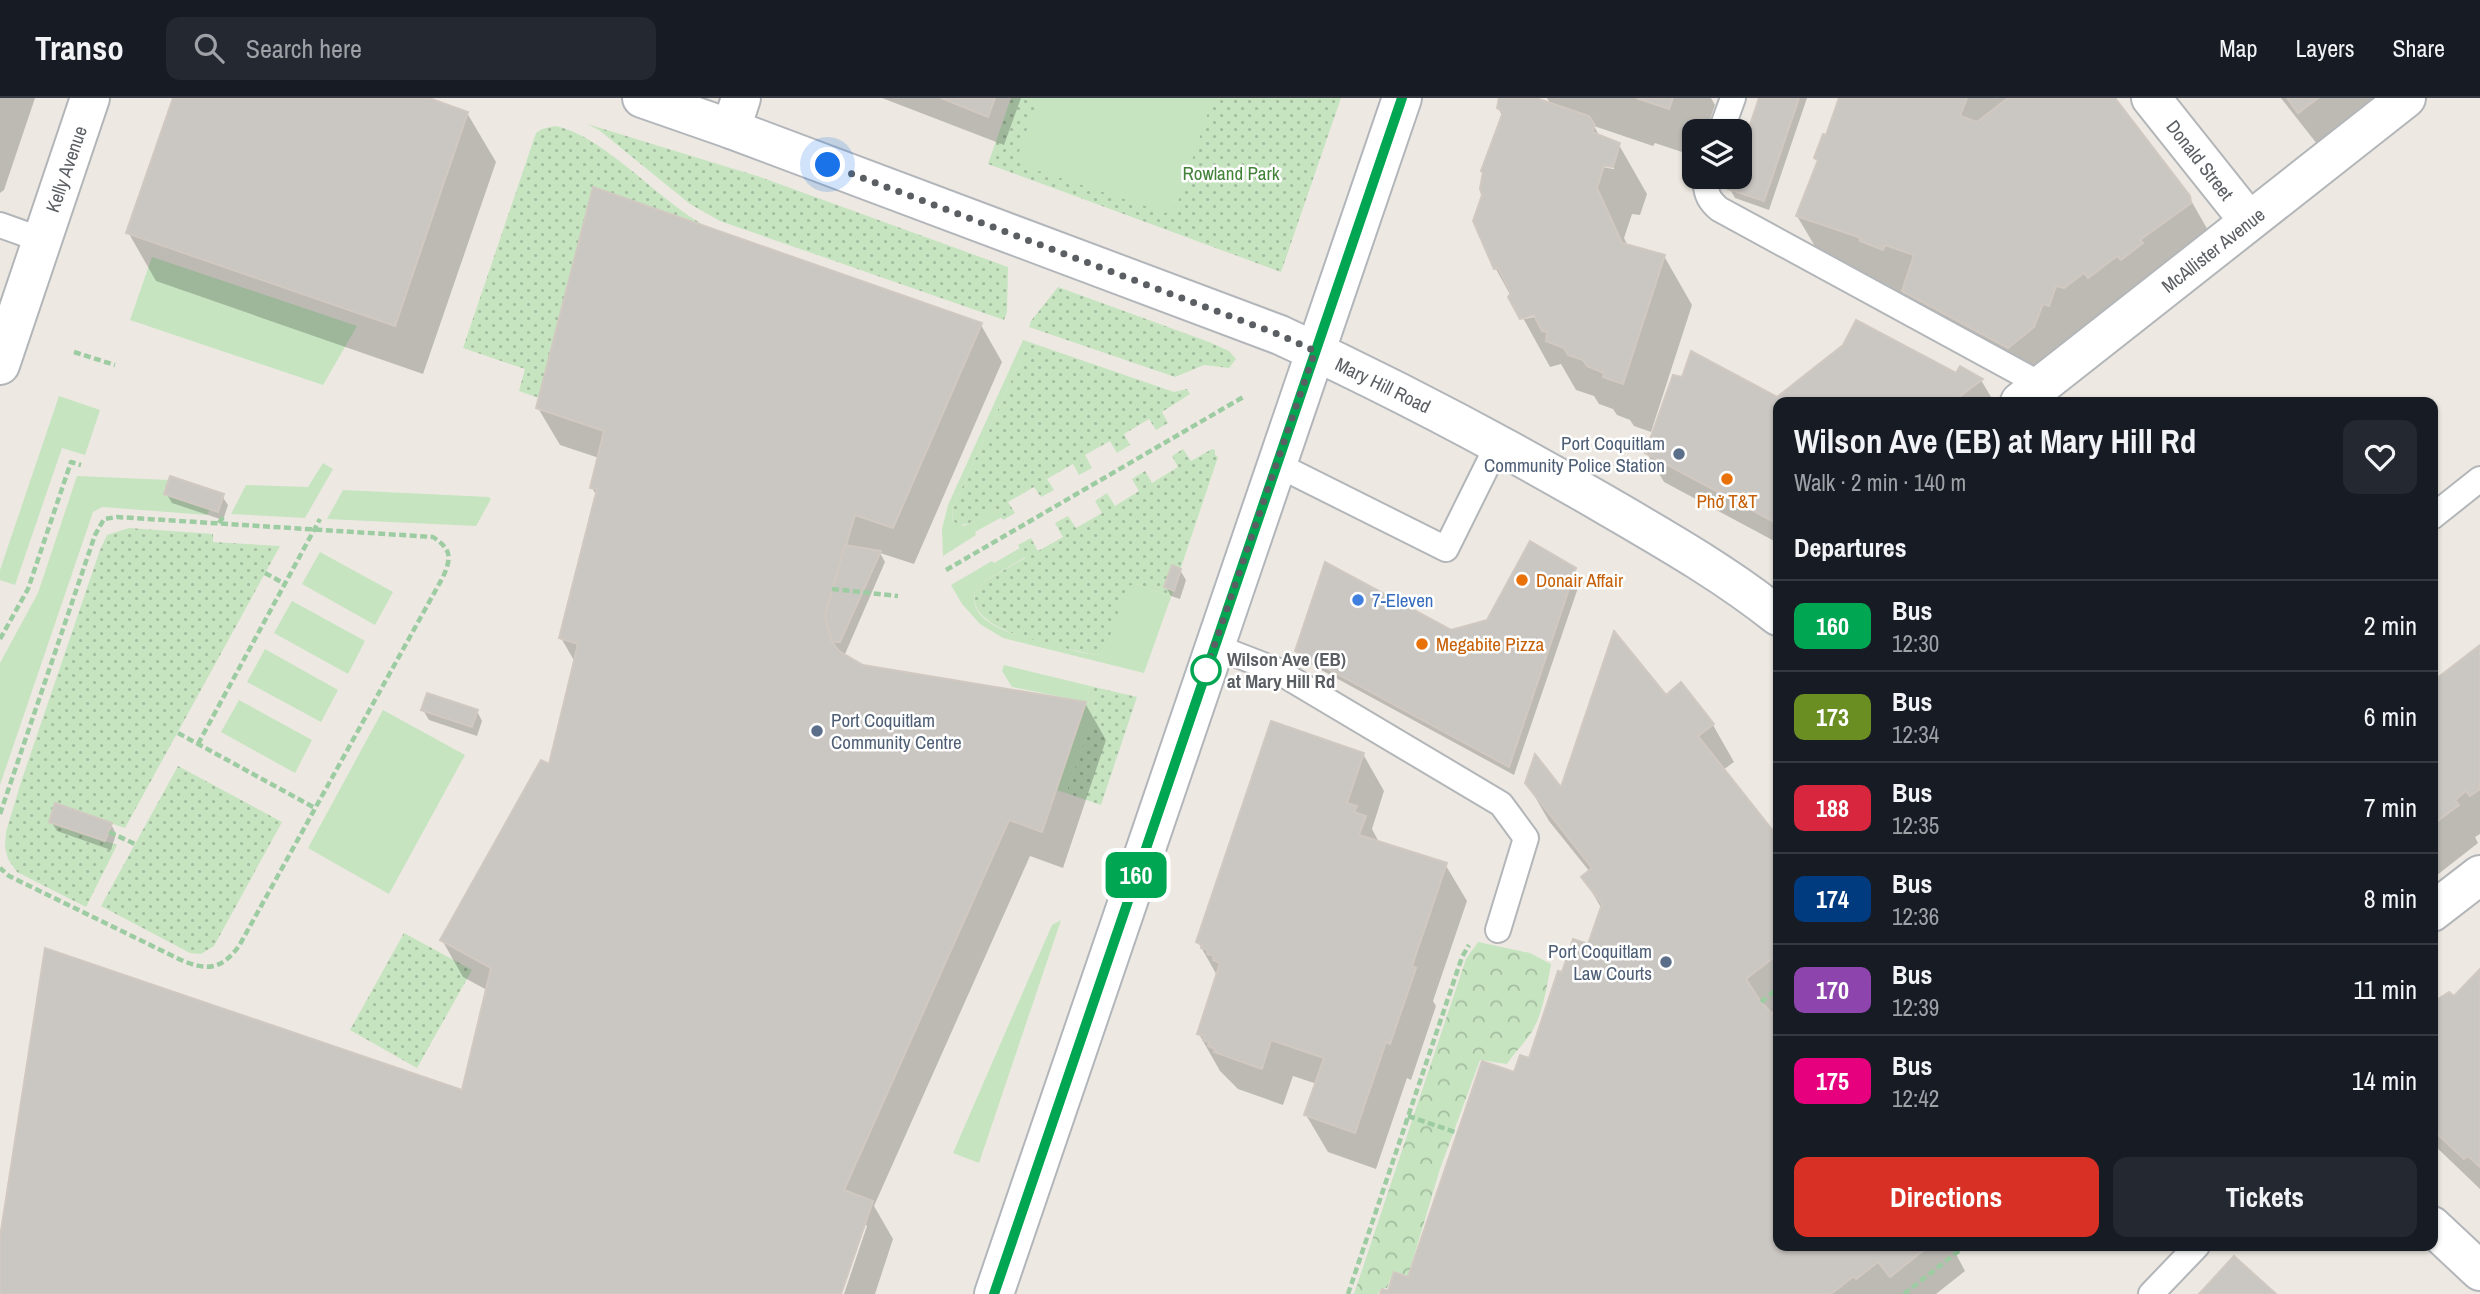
<!DOCTYPE html>
<meta charset="utf-8">
<style>
body{margin:0;font-family:"Archivo Narrow",sans-serif;background:#242831;color:#f1f3f6;height:100vh;display:flex;flex-direction:column;font-size:26px;white-space:nowrap}
*{box-sizing:border-box;margin:0}
p{font-size:23px;color:#9ea1a6}
.icon{flex:none;width:38px;height:38px;fill:none;stroke:currentColor;stroke-width:2;stroke-linecap:round;stroke-linejoin:round}
.map{position:relative;flex:1;overflow:hidden}
.drawer{position:absolute;left:1773px;top:299px;width:665px;height:854px;display:flex;flex-direction:column;background:#171b24;border-radius:14px;box-shadow:0 2px 5px #0004}
.drawer>*{flex:none}
.badge{padding:0 14px;border-radius:10px;font-size:24px;line-height:46px}
.tools{position:absolute;left:1682px;top:21px;display:grid;gap:14px}
.tools a{display:grid;place-items:center;width:70px;height:70px;border-radius:14px;background:#171b24;box-shadow:0 2px 5px #0004;font-size:35px}
.you{position:absolute;width:35px;height:35px;margin:-18px;border:5px solid #fff;border-radius:50%;background:#1a73e8;box-shadow:0 0 0 10px #1a73e833}
.map>.badge{position:absolute;translate:-50% -50%;box-shadow:0 0 0 4px #fff}
h2{padding:0 21px;font-size:26px;line-height:63px}
.round{display:grid;place-items:center;flex:none;width:74px;height:74px;border-radius:14px;background:#242831}
.summary{display:flex;align-items:center;justify-content:space-between;height:119px;padding:0 21px}
h1{font-size:33px;font-weight:800;line-height:52px}
.primary-button{display:flex;gap:14px;margin-top:auto;padding:14px 21px}
.primary-button a{flex:1;height:80px;border-radius:14px;background:#d93025;color:#fff;font-size:28px;font-weight:800;line-height:80px;text-align:center}
.primary-button a+a{background:#242831;color:#f1f3f6}
ul{padding:0;list-style:none}
li{display:flex;align-items:center;gap:21px;height:91px;padding:0 21px;border-top:2px solid #363941}
li div{flex:1}
li b{display:block;font-size:26px}
li em{font-style:normal}
li .badge{min-width:77px;font-weight:700;text-align:center}
header{display:flex;align-items:center;gap:42px;box-sizing:border-box;height:98px;padding:0 35px;background:#171b24;border-bottom:2px solid #363941}
header strong{font-size:33px}
nav{display:flex;gap:38px;margin-inline-start:auto;font-size:24px}
.search{width:490px;height:63px;background:#242831;display:flex;align-items:center;gap:18px;box-sizing:border-box;padding:0 24px;border-radius:14px;color:#9ea1a6;font-size:26px}
.map>svg:first-child{display:block}
.grass{fill:url(#grass-dots)}
.forest{fill:url(#forest-crowns)}
.garden{fill:#c6e4c0}
.shadow{fill:#0003;fill-rule:evenodd}
.building{fill:#cac6c2;stroke:#d1c9c1;stroke-width:2}
.lines{fill:none;stroke-linecap:round;stroke-linejoin:round}
.lane-casing{stroke:#b3b6b9;stroke-width:28}
.street-casing{stroke:#b3b6b9;stroke-width:42}
.secondary-casing{stroke:#b2b6ba;stroke-width:42}
.path{stroke:#9dcca2;stroke-width:4.5;stroke-dasharray:7 3.5;stroke-linecap:butt}
.lane{stroke:#fff;stroke-width:24}
.street{stroke:#fff;stroke-width:38}
.secondary{stroke:#fff;stroke-width:38}
.line-casing{stroke:#fff;stroke-width:16}
.line{stroke:#00a651;stroke-width:10}
.walk{stroke:#5b5f63;stroke-width:7;stroke-dasharray:0 12.6}
.service-dot{fill:#5c6f8a;stroke:#fff;stroke-width:2.5}
.food-dot{fill:#e8710a;stroke:#fff;stroke-width:2.5}
.shop-dot{fill:#3f7fe0;stroke:#fff;stroke-width:2.5}
.stop-dot{fill:#fff;stroke:#00a651;stroke-width:3.5}
.labels{text-anchor:middle;dominant-baseline:central;stroke-width:5;stroke-linejoin:round;paint-order:stroke}
.street-label{font-size:19px;fill:#5b5f63;stroke:#fff}
.park-label{font-size:19px;fill:#428339;stroke:#fff}
.service-label{font-size:19px;fill:#4e5e75;stroke:#fff;text-anchor:end}
.food-label{font-size:19px;fill:#c56008;stroke:#fff;text-anchor:start}
.shop-label{font-size:19px;fill:#366cbe;stroke:#fff;text-anchor:start}
.stop-label{font-size:19px;font-weight:bold;fill:#5b5f63;stroke:#fff;text-anchor:start}
</style>
<header>
<strong>Transo</strong>
<div class="search"><svg class="icon" aria-label="search" viewBox="0 0 24 24"><circle cx="10" cy="10" r="6"/><path d="M15 15l6 6"/></svg>Search here</div>
<nav><a>Map</a><a>Layers</a><a>Share</a></nav>
</header>
<div class="map">
<svg width="2480" height="1196" viewBox="0 0 2480 1196">
<defs>
<pattern id="grass-dots" width="8" height="8" patternUnits="userSpaceOnUse" patternTransform="scale(1.75)"><rect width="8" height="8" fill="#c6e4c0"/><path d="M2 2h.1M6 6h.1" fill="none" stroke="#a4bca0" stroke-width="1.8" stroke-linecap="round"/></pattern>
<pattern id="forest-crowns" width="20" height="18" patternUnits="userSpaceOnUse" patternTransform="scale(1.75)"><rect width="20" height="18" fill="#c6e4c0"/><path d="M2 6a3 3 0 1 1 6 0M12 15a3 3 0 1 1 6 0" fill="none" stroke="#a4bca0"/></pattern>
</defs>
<rect width="100%" height="100%" fill="#ede9e2"/>
<g class="grass">
<path d="M 1011,0 L 1341,0 L 1281,174 L 988,66 Z"/>
<path d="M 587,26 L 757,78 L 1008,169 L 1007,214 L 1004,222 L 720,123 L 690,106 L 599,32 Z"/>
<path d="M 555,28 C 603,37 658,102 704,127 L 593,89 L 539,300 L 519,293 L 525,271 L 463,250 L 536,35 L 542,31 Z"/>
<path d="M 1058,189 L 1209,244 L 1229,253 L 1236,261 L 1229,270 L 1204,267 L 1175,279 L 1029,229 L 1031,223 Z"/>
<path d="M 1029,244 L 1174,294 L 1187,291 L 1190,296 L 1162,314 L 1168,325 L 1156,332 L 1149,321 L 1124,336 L 1130,347 L 1117,355 L 1110,343 L 1085,357 L 1092,370 L 1079,377 L 1073,366 L 1047,381 L 1054,392 L 1041,399 L 1034,389 L 1008,404 L 1015,415 L 1003,422 L 996,411 C 983,418 947,444 953,409 Z"/>
<path d="M 1183,351 L 1191,363 L 1212,351 L 1215,352 L 1215,357 L 1218,359 L 1171,499 L 1136,486 L 1104,555 L 1096,557 C 1068,550 965,536 975,494 L 985,483 L 1025,460 L 1018,447 L 1031,440 L 1038,453 L 1063,439 L 1055,425 L 1068,418 L 1076,430 L 1102,415 L 1095,403 L 1107,395 L 1115,408 L 1139,393 L 1132,381 L 1145,373 L 1152,385 L 1178,369 L 1172,358 Z"/>
<path d="M 129,430 L 213,436 L 213,444 L 280,448 L 125,730 L 55,706 L 49,724 L 117,747 L 86,809 L 17,774 L 8,761 L 5,749 L 6,734 L 21,684 L 100,452 L 107,437 Z"/>
<path d="M 1090,588 L 1137,599 L 1101,707 L 1066,695 L 1096,610 L 1088,595 Z"/>
<path d="M 178,668 L 282,724 L 214,848 L 201,856 L 190,855 L 101,808 Z"/>
<path d="M 404,835 L 472,872 L 417,970 L 350,932 Z"/>
</g>
<path class="forest" d="M 1478,844 L 1530,855 L 1551,866 C 1547,888 1543,916 1531,935 C 1524,946 1514,955 1507,966 L 1480,962 L 1440,1071 L 1408,1178 L 1394,1173 L 1387,1190 L 1381,1191 L 1378,1196 L 1354,1196 L 1466,861 Z"/>
<g class="garden">
<path d="M 1038,0 L 1213,0 L 1177,107 L 1166,115 L 1024,68 L 1019,54 Z"/>
<path d="M 152,159 L 357,228 L 323,287 L 130,222 Z"/>
<path d="M 1023,242 L 1029,244 L 953,409 L 952,419 L 954,424 L 964,428 L 996,411 L 1002,419 L 975,434 L 976,437 L 943,458 L 942,431 L 948,407 Z"/>
<path d="M 59,298 L 100,312 L 85,357 L 62,350 L 15,487 L 0,482 L 0,472 Z"/>
<path d="M 323,365 L 333,371 L 305,420 L 231,416 L 246,387 L 308,389 Z"/>
<path d="M 77,378 L 169,382 L 210,411 L 207,417 L 102,409 L 93,414 L 0,687 L 0,565 L 38,495 Z"/>
<path d="M 343,392 L 489,399 L 491,401 L 476,428 L 327,421 Z"/>
<path d="M 1020,450 L 1025,459 L 985,483 L 975,494 C 966,530 1031,541 1055,547 C 1069,551 1084,556 1098,557 L 1105,553 L 1127,488 L 1136,486 L 1171,499 L 1144,575 L 1003,540 L 980,526 L 962,506 L 951,487 L 992,463 L 994,465 Z"/>
<path d="M 320,454 L 393,494 L 375,527 L 302,486 Z"/>
<path d="M 292,503 L 365,543 L 348,576 L 274,535 Z"/>
<path d="M 265,551 L 338,592 L 321,624 L 247,584 Z"/>
<path d="M 1004,567 L 1090,588 L 1088,595 L 1096,610 L 1066,695 L 1056,692 L 1086,604 L 1012,589 L 1002,573 Z"/>
<path d="M 239,602 L 312,642 L 295,675 L 221,634 Z"/>
<path d="M 383,612 L 465,657 L 389,796 L 308,750 Z"/>
<path d="M 1061,822 L 979,1065 L 953,1055 L 1052,827 Z"/>
</g>
<g class="shadow">
<path d="M 0,0 L 35,0 L 4,92 L 0,95 Z"/>
<path d="M 175,0 L 424,0 L 467,15 L 496,64 L 423,276 L 156,183 L 128,134 Z"/>
<path d="M 882,0 L 1021,0 L 1004,47 Z"/>
<path d="M 1501,0 L 1531,0 L 1551,7 L 1547,0 L 1711,0 L 1715,7 L 1706,33 L 1694,33 L 1694,58 L 1655,45 L 1653,48 L 1594,28 L 1600,39 L 1619,47 L 1647,96 L 1640,117 L 1632,116 L 1624,140 L 1628,148 L 1664,158 L 1692,207 L 1651,334 L 1634,328 L 1630,322 L 1617,317 L 1613,311 L 1599,306 L 1594,298 L 1576,292 L 1561,266 L 1550,269 L 1496,171 L 1475,123 L 1484,96 L 1503,19 L 1498,10 ZM 1596,64 L 1614,68 L 1614,71 L 1595,68 ZM 1542,213 L 1543,217 L 1525,221 L 1525,218 Z"/>
<path d="M 1760,0 L 1807,0 L 1769,112 L 1735,100 L 1730,91 L 1734,79 L 1740,79 L 1740,62 Z"/>
<path d="M 1839,0 L 2113,0 L 2189,99 L 2217,148 L 2036,298 L 1932,242 L 1906,198 L 1890,192 L 1888,187 L 1826,167 L 1797,118 L 1819,65 L 1816,60 L 1827,40 L 1840,2 Z"/>
<path d="M 2281,0 L 2386,0 L 2321,51 Z"/>
<path d="M 981,227 L 1002,264 L 914,466 L 880,455 L 885,464 L 845,556 L 846,559 L 862,569 L 1085,605 L 1106,642 L 1063,770 L 1030,758 L 874,1108 L 893,1141 L 875,1196 L 844,1196 L 867,1128 L 864,1125 L 840,1196 L 0,1196 L 0,1152 L 463,994 L 487,892 L 463,879 L 442,842 L 551,669 L 575,564 L 561,540 L 597,398 L 592,390 L 599,360 L 560,347 L 538,310 Z"/>
<path d="M 1957,277 L 1981,282 L 1994,304 L 1778,304 L 1778,445 L 1664,384 L 1647,355 L 1778,301 Z"/>
<path d="M 166,395 L 222,398 L 228,407 L 223,422 L 172,405 Z"/>
<path d="M 1575,471 L 1581,481 L 1514,677 L 1303,562 L 1297,553 L 1451,534 L 1488,524 Z"/>
<path d="M 1180,472 L 1186,482 L 1180,501 L 1171,498 L 1166,489 Z"/>
<path d="M 2480,549 L 2480,736 L 2475,739 L 2478,745 L 2432,781 L 2432,586 Z"/>
<path d="M 1665,599 L 1713,627 L 1734,664 L 1723,672 L 1778,742 L 1778,910 L 1770,916 L 1778,926 L 1778,1148 L 1966,1148 L 1956,1156 L 1965,1173 L 1936,1196 L 1382,1196 L 1390,1195 L 1409,1182 L 1515,977 L 1530,963 L 1563,876 L 1589,848 L 1602,811 L 1583,779 L 1590,774 L 1549,723 L 1527,685 L 1562,693 Z"/>
<path d="M 423,612 L 477,613 L 482,623 L 477,638 L 429,622 Z"/>
<path d="M 1363,656 L 1384,693 L 1372,731 L 1380,746 L 1445,766 L 1467,803 L 1433,903 L 1436,908 L 1411,982 L 1407,980 L 1376,1071 L 1328,1054 L 1306,1017 L 1317,986 L 1293,978 L 1283,1007 L 1238,991 L 1220,973 L 1199,936 L 1218,879 L 1198,844 Z"/>
<path d="M 51,723 L 111,726 L 116,736 L 111,752 L 57,733 Z"/>
<path d="M 2480,874 L 2480,1091 L 2432,1045 L 2432,907 L 2454,901 Z"/>
</g>
<g class="building">
<path d="M 173,0 L 429,0 L 468,14 L 395,228 L 126,135 Z"/>
<path d="M 941,0 L 995,0 L 988,19 Z"/>
<path d="M 1499,0 L 1536,0 L 1589,18 L 1595,27 L 1592,34 L 1620,45 L 1613,69 L 1604,68 L 1597,90 L 1622,145 L 1665,157 L 1623,286 L 1603,279 L 1604,275 L 1587,268 L 1583,262 L 1568,257 L 1564,250 L 1546,243 L 1547,234 L 1542,233 L 1534,217 L 1520,221 L 1508,199 L 1511,195 L 1498,170 L 1494,171 L 1473,123 L 1482,97 L 1480,91 L 1483,74 L 1481,73 L 1503,14 L 1497,10 Z"/>
<path d="M 1636,0 L 1673,0 L 1669,11 Z"/>
<path d="M 1759,0 L 1799,0 L 1764,103 L 1728,91 L 1732,79 L 1740,79 L 1740,57 Z"/>
<path d="M 1839,0 L 1967,0 L 1960,18 L 1977,24 L 2008,0 L 2115,0 L 2190,98 L 2191,105 L 2140,142 L 2143,145 L 2121,162 L 2117,158 L 2088,180 L 2084,175 L 2064,190 L 2056,188 L 2049,208 L 2043,206 L 2034,229 L 2008,250 L 1902,193 L 1914,157 L 1885,147 L 1883,152 L 1860,143 L 1861,140 L 1796,118 L 1818,62 L 1814,60 L 1823,36 L 1826,37 Z"/>
<path d="M 2287,0 L 2318,0 L 2298,15 Z"/>
<path d="M 593,89 L 982,225 L 893,430 L 855,417 L 825,518 L 832,544 L 839,553 L 863,567 L 1086,604 L 1042,734 L 1009,722 L 844,1092 L 873,1103 L 841,1196 L 0,1196 L 0,1139 L 45,850 L 462,992 L 491,870 L 440,842 L 541,662 L 549,666 L 578,546 L 559,540 L 597,391 L 590,390 L 604,333 L 536,310 Z"/>
<path d="M 1856,222 L 1956,275 L 1960,268 L 1983,281 L 1952,304 L 1778,304 L 1778,426 L 1645,355 L 1673,277 L 1682,279 L 1691,253 L 1777,299 L 1843,247 Z"/>
<path d="M 170,378 L 224,396 L 218,414 L 164,396 Z"/>
<path d="M 1530,443 L 1576,470 L 1509,669 L 1295,553 L 1325,464 L 1451,532 L 1487,522 Z"/>
<path d="M 845,447 L 881,453 L 840,544 L 832,544 L 825,518 Z"/>
<path d="M 1172,467 L 1181,471 L 1174,493 L 1164,489 Z"/>
<path d="M 1614,533 L 1666,597 L 1681,584 L 1714,626 L 1698,638 L 1778,739 L 1778,856 L 1746,881 L 1761,904 L 1778,922 L 1778,1148 L 1929,1148 L 1890,1179 L 1878,1164 L 1856,1181 L 1854,1178 L 1831,1196 L 1380,1196 L 1382,1191 L 1388,1193 L 1394,1174 L 1408,1179 L 1482,963 L 1514,974 L 1520,957 L 1529,960 L 1558,873 L 1562,874 L 1573,841 L 1588,846 L 1602,806 L 1581,779 L 1592,770 L 1525,685 L 1535,656 L 1561,689 Z"/>
<path d="M 2480,547 L 2480,691 L 2470,698 L 2466,693 L 2455,702 L 2459,707 L 2432,727 L 2432,584 Z"/>
<path d="M 427,595 L 478,612 L 472,629 L 421,612 Z"/>
<path d="M 1271,623 L 1364,655 L 1347,705 L 1357,708 L 1354,714 L 1366,718 L 1359,737 L 1447,765 L 1412,868 L 1416,870 L 1390,946 L 1386,944 L 1355,1035 L 1304,1017 L 1324,960 L 1271,942 L 1262,971 L 1214,954 L 1215,951 L 1208,948 L 1209,944 L 1203,942 L 1204,938 L 1197,936 L 1220,865 L 1213,862 L 1214,858 L 1207,856 L 1208,852 L 1201,850 L 1202,847 L 1196,844 Z"/>
<path d="M 55,705 L 112,725 L 105,743 L 49,724 Z"/>
<path d="M 2480,871 L 2480,1069 L 2468,1058 L 2464,1061 L 2432,1031 L 2432,905 L 2449,894 L 2454,898 Z"/>
<path d="M 2234,1158 L 2276,1196 L 2199,1196 Z"/>
</g>
<g class="lines">
<defs>
<g id="lane">
<path d="M 1721,33 L 1733,0"/>
<path d="M 1707,79 C 1704,93 1708,102 1719,111 L 2042,287"/>
<path d="M 0,127 L 42,142"/>
<path d="M 1276,366 L 1446,451 L 1498,346"/>
<path d="M 2432,419 L 2480,381"/>
<path d="M 1214,548 L 1276,572 L 1501,706 L 1526,740 L 1498,832"/>
<path d="M 2151,1196 L 2197,1148"/>
</g>
<g id="street">
<path d="M 2151,0 L 2249,123"/>
<path d="M 731,31 L 741,0"/>
<path d="M 0,267 L 90,0"/>
<path d="M 2020,304 L 2406,0"/>
<path d="M 2432,814 L 2480,777"/>
</g>
<g id="secondary">
<path d="M 642,0 L 731,31 L 1280,237 C 1391,288 1499,345 1604,406 C 1664,441 1724,475 1778,518"/>
<path d="M 2432,1128 L 2480,1173"/>
<path d="M 994,1196 L 1402,0"/>
</g>
</defs>
<use href="#lane" class="lane-casing"/>
<use href="#street" class="street-casing"/>
<use href="#secondary" class="secondary-casing"/>
<g class="path">
<path d="M 74,254 L 115,267"/>
<path d="M 219,425 L 223,419"/>
<path d="M 946,472 L 1245,298"/>
<path d="M 265,475 L 285,486"/>
<path d="M 832,491 L 898,498"/>
<path d="M 0,541 L 28,491 L 71,364 L 81,367"/>
<path d="M 178,635 L 315,710"/>
<path d="M 198,646 L 320,421"/>
<path d="M 0,716 L 95,437 L 104,421 L 117,419 L 433,439 C 451,451 452,459 443,479 L 239,848 C 221,872 207,873 181,862 L 9,778 L 0,770"/>
<path d="M 109,734 L 135,746"/>
<path d="M 1761,904 L 1778,890"/>
<path d="M 1408,1018 L 1458,1035"/>
<path d="M 1348,1196 L 1462,859 L 1469,847"/>
<path d="M 1904,1196 L 1965,1148"/>
</g>
<use href="#lane" class="lane"/>
<use href="#street" class="street"/>
<use href="#secondary" class="secondary"/>
</g>
<g class="lines">
<defs>
<path id="line" d="M 994,1196 L 1402,0"/>
</defs>
<use href="#line" class="line-casing"/>
<use href="#line" class="line"/>
<path class="walk" d="M 828,67 L 1280,237 L 1315,253 L 1206,572"/>
</g>
<g class="service-dot">
<circle cx="1679" cy="356" r="7"/>
<circle cx="817" cy="633" r="7"/>
<circle cx="1666" cy="864" r="7"/>
</g>
<g class="food-dot">
<circle cx="1727" cy="381" r="7"/>
<circle cx="1522" cy="482" r="7"/>
<circle cx="1422" cy="546" r="7"/>
</g>
<circle class="shop-dot" cx="1358" cy="502" r="7"/>
<circle class="stop-dot" cx="1206" cy="572" r="14"/>
<g class="labels">
<g class="street-label">
<text transform="translate(2200 62) rotate(52)">Donald Street</text>
<text transform="translate(66 71) rotate(-71)">Kelly Avenue</text>
<text transform="translate(2213 152) rotate(-38)">McAllister Avenue</text>
<text transform="translate(1383 287) rotate(26)">Mary Hill Road</text>
</g>
<g class="park-label">
<text x="1231" y="75">Rowland Park</text>
</g>
<g class="service-label">
<text x="1665" y="345">Port Coquitlam<tspan x="1665" dy="22">Community Police Station</tspan></text>
<text x="831" y="622" text-anchor="start">Port Coquitlam<tspan x="831" dy="22">Community Centre</tspan></text>
<text x="1652" y="853">Port Coquitlam<tspan x="1652" dy="22">Law Courts</tspan></text>
</g>
<g class="food-label">
<text x="1727" y="403" text-anchor="middle">Phở T&amp;T</text>
<text x="1536" y="482">Donair Affair</text>
<text x="1436" y="546">Megabite Pizza</text>
</g>
<g class="shop-label">
<text x="1372" y="502">7-Eleven</text>
</g>
<g class="stop-label">
<text x="1227" y="561">Wilson Ave (EB)<tspan x="1227" dy="22">at Mary Hill Rd</tspan></text>
</g>
</g>
</svg>
<div class="tools">
<a><svg class="icon" aria-label="layers" viewBox="0 0 24 24"><path d="M12 4l9 5-9 5-9-5zM3 14l9 5 9-5"/></svg></a>
</div>
<div class="you" style="left:828px;top:67px"></div>
<b class="badge" style="left:1136px;top:777px;background:#00a651;color:#fff">160</b>
<section class="drawer">
<div class="summary"><div><h1>Wilson Ave (EB) at Mary Hill Rd</h1><p>Walk · 2 min · 140 m</p></div><a class="round"><svg class="icon" aria-label="heart" viewBox="0 0 24 24"><path d="M12 20l-8-8c-3-5 5-10 8-4 3-6 11-1 8 4z"/></svg></a></div>
<h2>Departures</h2>
<ul>
<li><span class="badge" style="background:#00a651;color:#fff">160</span><div><b>Bus</b><p>12:30</p></div><em>2 min</em></li>
<li><span class="badge" style="background:#6b8e23;color:#fff">173</span><div><b>Bus</b><p>12:34</p></div><em>6 min</em></li>
<li><span class="badge" style="background:#d7263d;color:#fff">188</span><div><b>Bus</b><p>12:35</p></div><em>7 min</em></li>
<li><span class="badge" style="background:#003b80;color:#fff">174</span><div><b>Bus</b><p>12:36</p></div><em>8 min</em></li>
<li><span class="badge" style="background:#8e44ad;color:#fff">170</span><div><b>Bus</b><p>12:39</p></div><em>11 min</em></li>
<li><span class="badge" style="background:#e6007e;color:#fff">175</span><div><b>Bus</b><p>12:42</p></div><em>14 min</em></li>
</ul>
<div class="primary-button"><a>Directions</a><a>Tickets</a></div>
</section>
</div>
